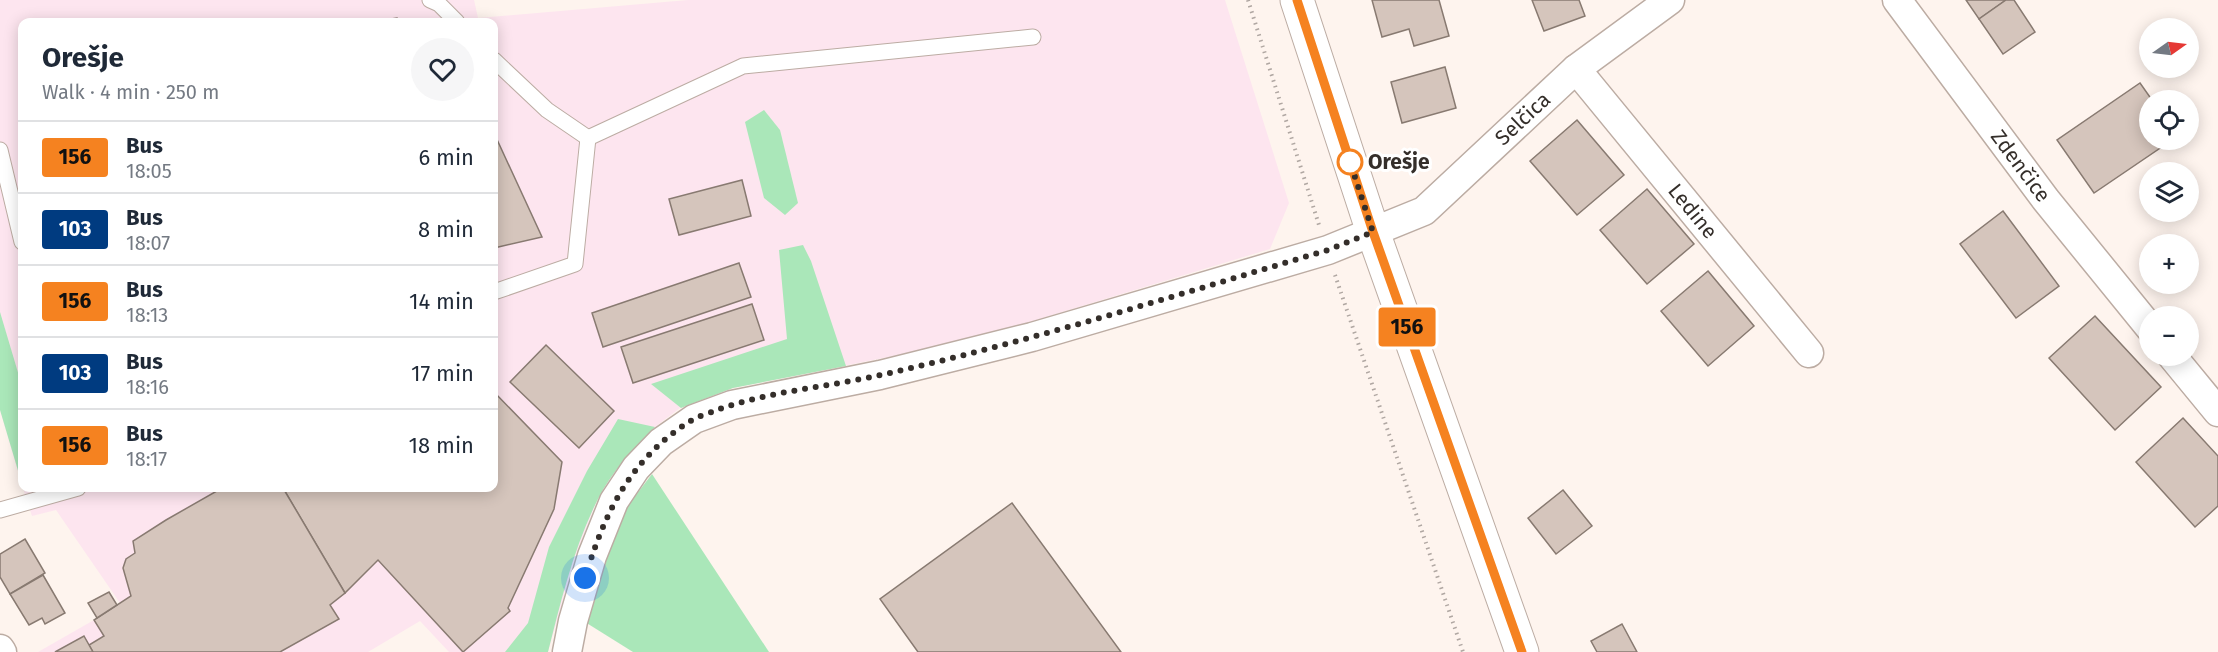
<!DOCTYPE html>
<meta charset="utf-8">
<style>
body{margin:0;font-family:"Fira Sans",sans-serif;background:#f6f6f7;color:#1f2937;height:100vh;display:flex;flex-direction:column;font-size:22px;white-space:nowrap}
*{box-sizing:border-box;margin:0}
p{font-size:20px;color:#747a83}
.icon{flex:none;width:33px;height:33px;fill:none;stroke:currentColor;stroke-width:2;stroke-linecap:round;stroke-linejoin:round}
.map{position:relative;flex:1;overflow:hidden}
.sheet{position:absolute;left:18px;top:18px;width:480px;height:474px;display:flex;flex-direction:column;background:#fff;border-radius:12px;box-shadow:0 3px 15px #0003}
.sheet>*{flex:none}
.badge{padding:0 12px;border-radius:4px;font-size:21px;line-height:39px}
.needle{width:39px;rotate:76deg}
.fabs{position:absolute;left:2139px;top:18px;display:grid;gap:12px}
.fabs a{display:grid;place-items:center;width:60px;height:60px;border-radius:50%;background:#fff;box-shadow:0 3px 15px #0003;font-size:30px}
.you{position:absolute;width:30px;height:30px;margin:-15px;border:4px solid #fff;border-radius:50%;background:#1a73e8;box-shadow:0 0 0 9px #1a73e833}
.map>.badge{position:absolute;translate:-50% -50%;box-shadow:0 0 0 3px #fff}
.round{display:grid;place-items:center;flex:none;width:63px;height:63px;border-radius:32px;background:#f6f6f7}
.headline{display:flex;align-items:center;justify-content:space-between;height:102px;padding:0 24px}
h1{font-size:28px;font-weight:700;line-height:45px}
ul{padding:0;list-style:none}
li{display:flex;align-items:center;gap:18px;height:72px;padding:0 24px;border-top:2px solid #e0e1e3}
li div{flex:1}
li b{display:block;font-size:22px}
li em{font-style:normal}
li .badge{min-width:66px;font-weight:700;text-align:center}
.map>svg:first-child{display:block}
.industrial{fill:#fde5ef}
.green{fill:#aae7b9}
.building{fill:#d5c5bc;stroke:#887a71;stroke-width:1.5}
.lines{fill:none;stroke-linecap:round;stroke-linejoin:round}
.service-casing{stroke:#bcaca3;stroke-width:17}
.minor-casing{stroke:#bcaca3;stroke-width:31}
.secondary-casing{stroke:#bcaca3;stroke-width:35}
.path{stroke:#b0a7a2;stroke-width:4;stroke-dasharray:1.5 4.5;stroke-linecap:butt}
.service{stroke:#fff;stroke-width:15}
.minor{stroke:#fff;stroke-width:28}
.secondary{stroke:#fff;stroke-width:33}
.line-casing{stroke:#fff;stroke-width:14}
.line{stroke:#f58220;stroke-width:9}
.walk{stroke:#342e2a;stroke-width:6;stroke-dasharray:0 10.8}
.stop-dot{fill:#fff;stroke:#f58220;stroke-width:3}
.labels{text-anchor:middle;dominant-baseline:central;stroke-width:6;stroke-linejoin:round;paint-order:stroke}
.street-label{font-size:21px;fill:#342e2a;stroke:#fff}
.stop-label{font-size:21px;font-weight:bold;fill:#342e2a;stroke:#fff;text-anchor:start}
</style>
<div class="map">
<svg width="2218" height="652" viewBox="0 0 2218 652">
<rect width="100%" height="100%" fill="#fef4ee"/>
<path class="industrial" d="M 0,0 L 474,0 L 478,18 L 688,0 L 1225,0 L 1289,203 L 1270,249 L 1026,323 L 898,355 L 733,388 L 680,408 L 655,427 L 625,458 L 598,498 L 575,557 L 548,652 L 449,652 L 420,621 L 368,652 L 38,652 L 94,620 L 120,603 L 56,510 L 32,516 L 23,488 L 494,488 L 494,22 L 22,22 L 22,485 L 0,410 Z"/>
<g class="green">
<path d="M 764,110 L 780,130 L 798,203 L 785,215 L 764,198 L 745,122 Z"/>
<path d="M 803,245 L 811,261 L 846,366 L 733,388 L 681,408 L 651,384 L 787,339 L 779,250 Z"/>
<path d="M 0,312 L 22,386 L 22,484 L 0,410 Z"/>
<path d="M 618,419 L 655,427 C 634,448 612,471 598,499 C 574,546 561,601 548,652 L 505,652 L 528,623 L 549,547 L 587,471 Z"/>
<path d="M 652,474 L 769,652 L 633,652 L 585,622 L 604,559 L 626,508 Z"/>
</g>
<g class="building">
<path d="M 1372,0 L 1439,0 L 1449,36 L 1414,46 L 1409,29 L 1382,37 Z"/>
<path d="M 1532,0 L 1579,0 L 1585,16 L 1544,31 Z"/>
<path d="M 1966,0 L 2006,0 L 1979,19 Z"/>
<path d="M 2006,0 L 2014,0 L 2035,32 L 2003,54 L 1979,19 Z"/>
<path d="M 397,18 L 398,22 L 371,22 Z"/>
<path d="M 1445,67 L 1456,108 L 1402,123 L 1391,82 Z"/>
<path d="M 2140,83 L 2152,100 L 2150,100 L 2150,140 L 2172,140 L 2094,193 L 2057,140 Z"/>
<path d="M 1577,120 L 1624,175 L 1577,215 L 1530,161 Z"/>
<path d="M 494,133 L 542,237 L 494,248 Z"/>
<path d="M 742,180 L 751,216 L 679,235 L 669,199 Z"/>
<path d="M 1647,189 L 1694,244 L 1647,284 L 1600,230 Z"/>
<path d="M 2003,211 L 2059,286 L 2016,318 L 1960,244 Z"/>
<path d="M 739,263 L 751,297 L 603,347 L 592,313 Z"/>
<path d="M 1708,271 L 1754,326 L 1708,366 L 1661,311 Z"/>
<path d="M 752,304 L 764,340 L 633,383 L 621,347 Z"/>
<path d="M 2095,316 L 2161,387 L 2115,430 L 2049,358 Z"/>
<path d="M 546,345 L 614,411 L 579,448 L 510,382 Z"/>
<path d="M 494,392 L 562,462 L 554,509 L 508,608 L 510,611 L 463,652 L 378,560 L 345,593 L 283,488 L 494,488 Z"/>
<path d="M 2183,418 L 2218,456 L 2218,506 L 2195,527 L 2136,462 Z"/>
<path d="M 222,488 L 283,488 L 345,593 L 330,605 L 339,619 L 280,652 L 93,652 L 89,645 L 104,636 L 94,620 L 131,596 L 123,568 L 126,559 L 135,553 L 133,541 L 166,520 Z"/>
<path d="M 1563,490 L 1592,526 L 1556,554 L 1528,518 Z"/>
<path d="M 1012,503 L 1121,652 L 918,652 L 880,599 Z"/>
<path d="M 25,539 L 45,573 L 10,594 L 0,577 L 0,554 Z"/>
<path d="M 43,575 L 65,613 L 45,624 L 42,618 L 29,625 L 10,594 Z"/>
<path d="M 109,592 L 117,605 L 97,618 L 88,603 Z"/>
<path d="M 1622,624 L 1637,652 L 1597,652 L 1591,641 Z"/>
<path d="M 84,636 L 93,652 L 55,652 Z"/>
</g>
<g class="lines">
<defs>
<g id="service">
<path d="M 430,0 L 439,4 L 457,22"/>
<path d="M 494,60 L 547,110 L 588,138"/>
<path d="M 0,150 L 22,242"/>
<path d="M 494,292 L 575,264 L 588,138 L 743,66 L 1033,37"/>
<path d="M 0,510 L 78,488"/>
</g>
<g id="minor">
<path id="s1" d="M 1897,0 L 2046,200 L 2150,328"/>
<path id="s2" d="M 1576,69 L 1809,353"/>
<path d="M 2172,356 L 2218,412"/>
<path d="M 0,649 L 2,652"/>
<path id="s3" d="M 567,652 L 573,621 L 592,556 L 614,501 L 636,468 L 661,442 L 694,419 L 732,405 L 880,375 L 1032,337 L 1328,250 L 1424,211 L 1576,69 L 1670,0"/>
</g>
<path id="secondary" d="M 1297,0 L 1373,232 L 1522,652"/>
</defs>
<use href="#service" class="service-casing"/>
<use href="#minor" class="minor-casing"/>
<use href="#secondary" class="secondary-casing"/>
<g class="path">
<path d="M 1248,0 L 1319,225"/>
<path d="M 1335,275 L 1463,652"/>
</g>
<use href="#service" class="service"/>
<use href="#minor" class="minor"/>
<use href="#secondary" class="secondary"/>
</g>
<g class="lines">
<defs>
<path id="line" d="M 1297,0 L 1373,232 L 1522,652"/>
</defs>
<use href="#line" class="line-casing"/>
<use href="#line" class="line"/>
<path class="walk" d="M 585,578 C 605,511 631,458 692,420 C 699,416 709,413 717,410 C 770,391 827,387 881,375 C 1032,341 1180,294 1328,250 L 1373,232 L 1350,162"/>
</g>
<circle class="stop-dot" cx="1350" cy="162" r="12"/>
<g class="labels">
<g class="street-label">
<text stroke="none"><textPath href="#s3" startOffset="1170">Selčica</textPath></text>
<text stroke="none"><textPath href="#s1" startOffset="207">Zdenčice</textPath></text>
<text stroke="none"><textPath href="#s2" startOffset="184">Ledine</textPath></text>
</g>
<g class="stop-label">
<text x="1368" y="162">Orešje</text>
</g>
</g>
</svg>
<div class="fabs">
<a><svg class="needle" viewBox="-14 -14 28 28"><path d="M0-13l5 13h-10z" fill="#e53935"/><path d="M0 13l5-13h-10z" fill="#747a83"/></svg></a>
<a><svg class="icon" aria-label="locate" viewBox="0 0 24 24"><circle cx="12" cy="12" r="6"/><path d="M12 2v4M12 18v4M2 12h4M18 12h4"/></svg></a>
<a><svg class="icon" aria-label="layers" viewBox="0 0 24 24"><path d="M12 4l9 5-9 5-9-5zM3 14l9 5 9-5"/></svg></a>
<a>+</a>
<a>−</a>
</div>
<div class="you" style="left:585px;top:578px"></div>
<b class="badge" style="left:1407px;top:327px;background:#f58220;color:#111">156</b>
<section class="sheet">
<div class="headline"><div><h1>Orešje</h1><p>Walk · 4 min · 250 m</p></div><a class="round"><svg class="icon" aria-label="heart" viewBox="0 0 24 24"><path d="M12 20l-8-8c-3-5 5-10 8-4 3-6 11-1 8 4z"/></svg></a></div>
<ul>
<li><span class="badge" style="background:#f58220;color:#111">156</span><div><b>Bus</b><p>18:05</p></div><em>6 min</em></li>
<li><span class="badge" style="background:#003b80;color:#fff">103</span><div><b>Bus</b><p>18:07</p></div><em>8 min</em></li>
<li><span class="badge" style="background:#f58220;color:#111">156</span><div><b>Bus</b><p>18:13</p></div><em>14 min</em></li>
<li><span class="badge" style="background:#003b80;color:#fff">103</span><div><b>Bus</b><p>18:16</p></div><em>17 min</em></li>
<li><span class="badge" style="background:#f58220;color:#111">156</span><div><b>Bus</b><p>18:17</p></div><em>18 min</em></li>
</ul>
</section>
</div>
